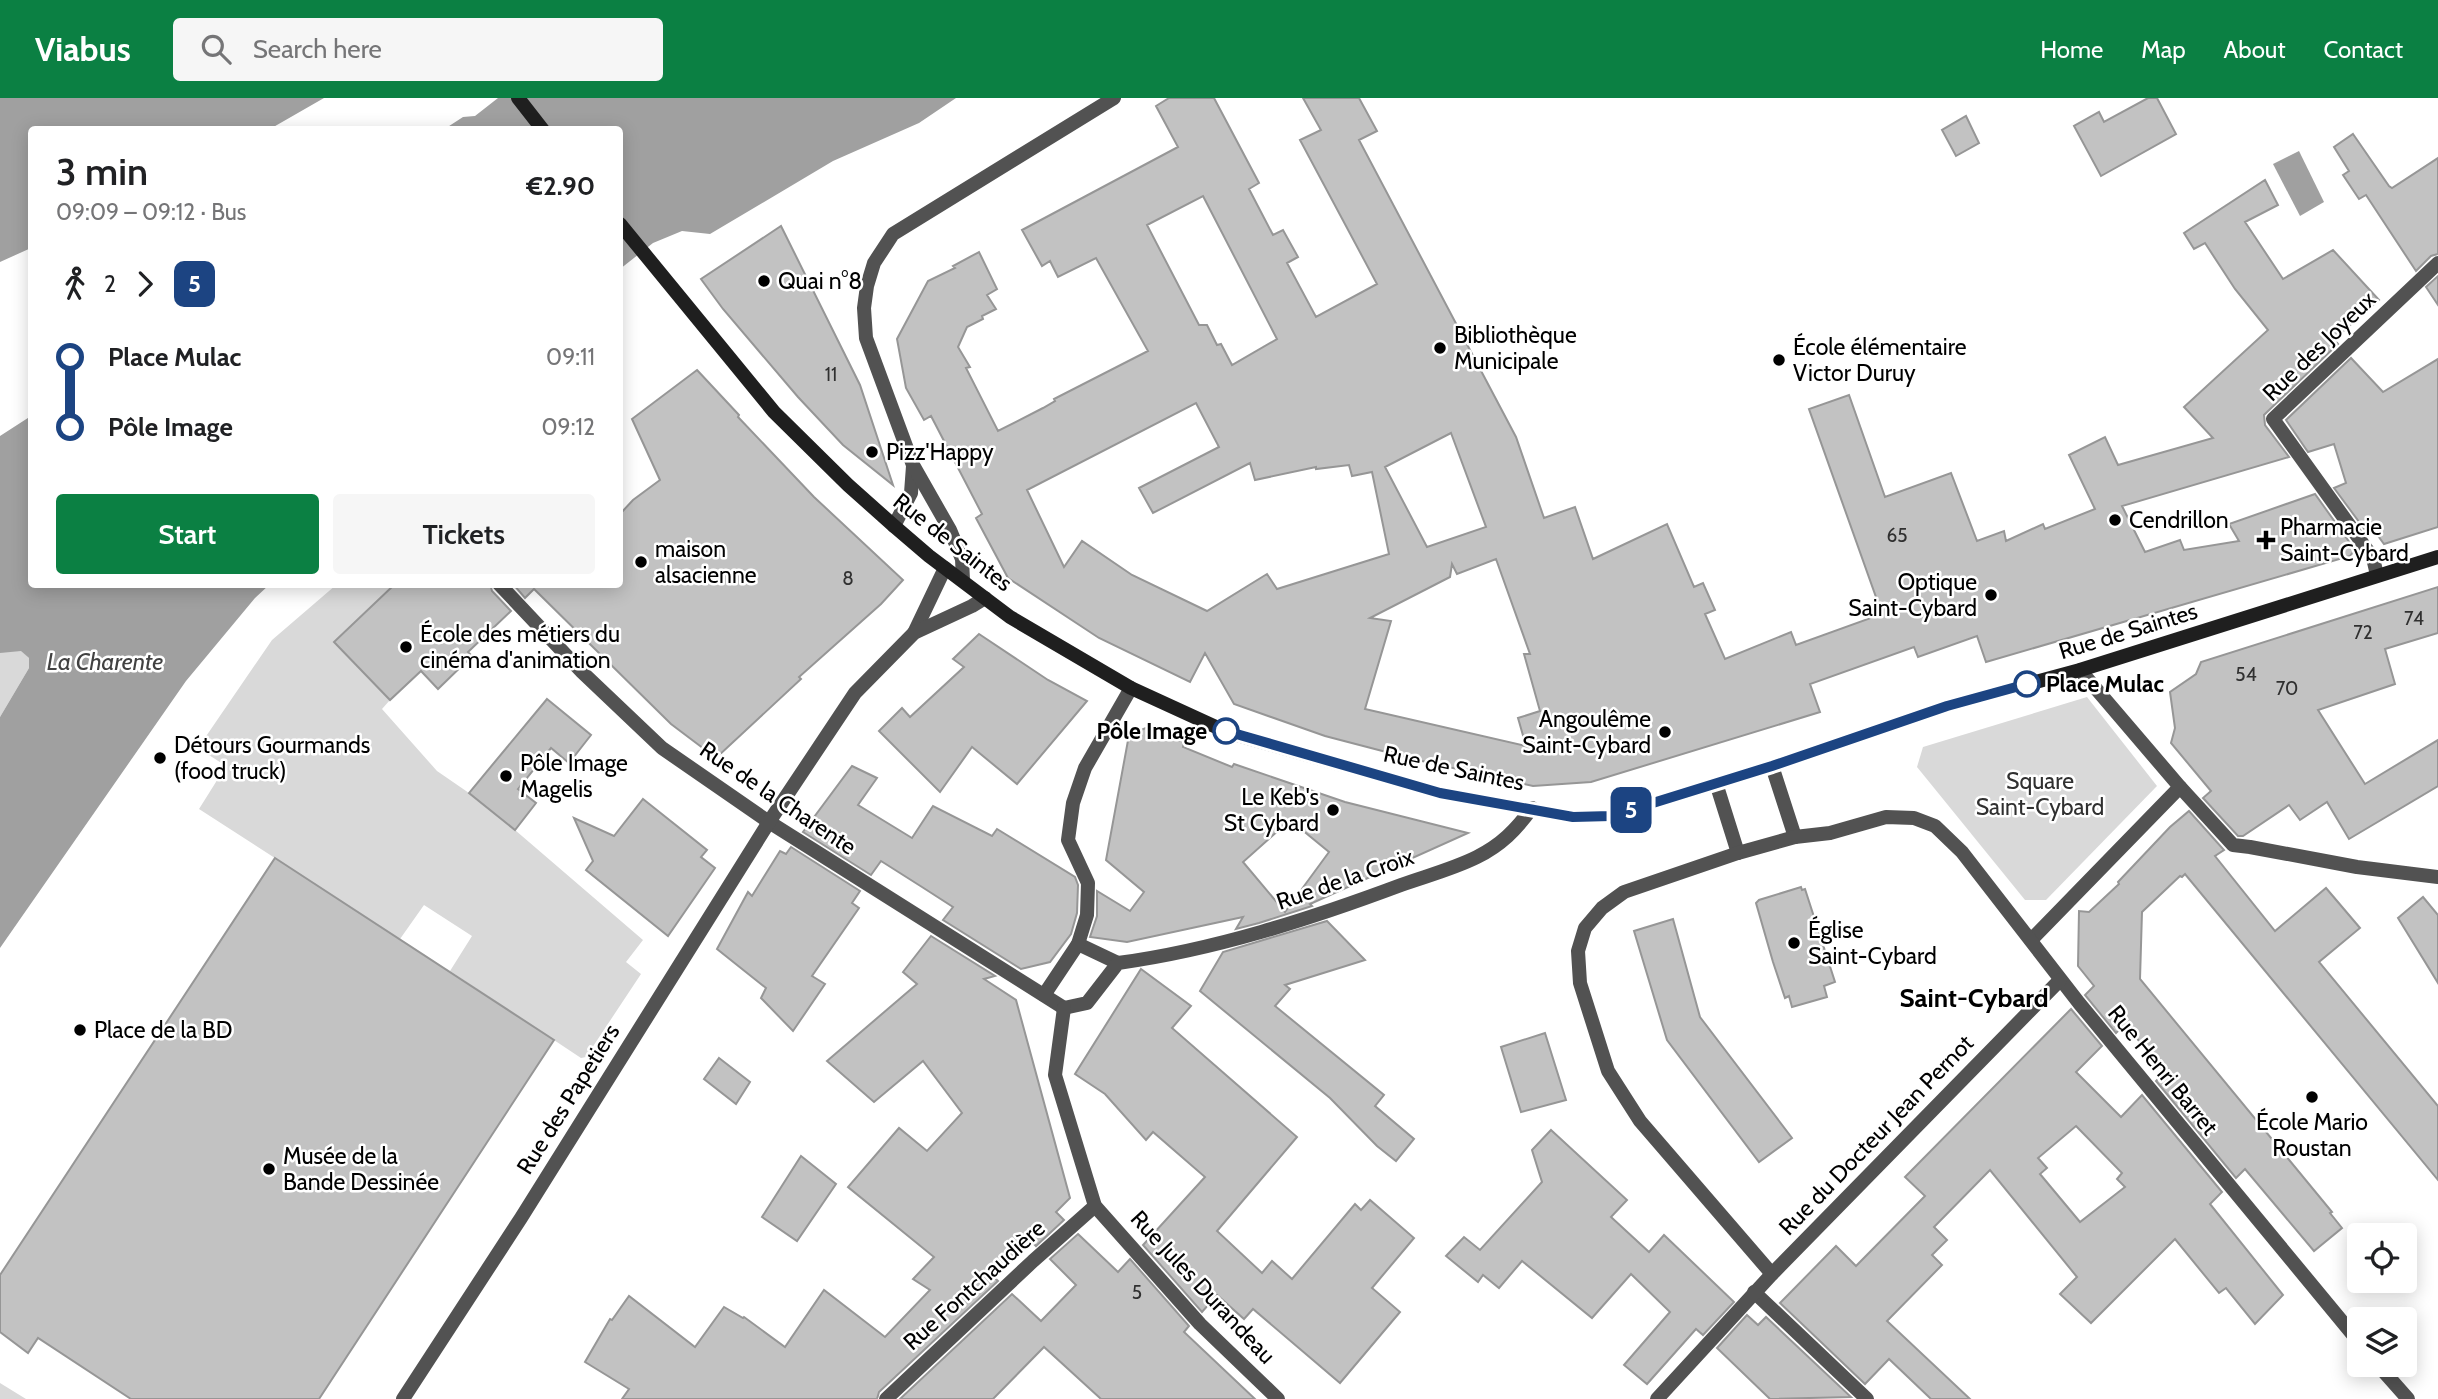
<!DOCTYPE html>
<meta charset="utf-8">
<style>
body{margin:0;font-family:Cabin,sans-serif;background:#f6f6f6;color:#202124;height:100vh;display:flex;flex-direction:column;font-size:26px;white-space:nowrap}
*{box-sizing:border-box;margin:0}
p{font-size:23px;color:#757577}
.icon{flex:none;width:38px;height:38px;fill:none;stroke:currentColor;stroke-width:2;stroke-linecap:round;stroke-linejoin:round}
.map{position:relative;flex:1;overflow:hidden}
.sheet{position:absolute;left:28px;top:28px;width:595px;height:462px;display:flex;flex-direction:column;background:#fff;border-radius:7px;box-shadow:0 4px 18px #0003}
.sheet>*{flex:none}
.badge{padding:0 14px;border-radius:10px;font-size:24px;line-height:46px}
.tools{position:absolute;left:2347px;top:1125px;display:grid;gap:14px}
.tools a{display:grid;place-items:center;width:70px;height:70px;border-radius:7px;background:#fff;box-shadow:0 4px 18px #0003;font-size:35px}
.map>.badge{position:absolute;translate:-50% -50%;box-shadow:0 0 0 4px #fff}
.legs{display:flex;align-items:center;gap:10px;height:77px;padding:0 28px;font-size:23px}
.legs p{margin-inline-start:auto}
.summary{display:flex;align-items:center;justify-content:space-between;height:119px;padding:0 28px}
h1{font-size:38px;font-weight:600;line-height:52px}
.primary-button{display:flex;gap:14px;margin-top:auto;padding:14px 28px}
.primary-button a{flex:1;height:80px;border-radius:7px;background:#0b8043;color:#fff;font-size:28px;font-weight:600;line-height:80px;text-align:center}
.primary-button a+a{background:#f6f6f6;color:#202124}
ul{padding:0 28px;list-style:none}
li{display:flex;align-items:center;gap:24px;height:70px;font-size:26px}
li i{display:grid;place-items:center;width:10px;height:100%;margin:0 9px;background:currentColor}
li i::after{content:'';width:18px;height:18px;margin:-9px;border:5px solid;border-radius:50%;background:#fff}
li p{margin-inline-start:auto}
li:first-child i{background:linear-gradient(#0000 50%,currentColor 0)}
li:last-child i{background:linear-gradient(currentColor 50%,#0000 0)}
header{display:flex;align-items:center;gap:42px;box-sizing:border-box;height:98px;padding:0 35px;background:#0b8043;color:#fff}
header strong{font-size:33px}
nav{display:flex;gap:38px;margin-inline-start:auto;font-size:24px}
.search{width:490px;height:63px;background:#f6f6f6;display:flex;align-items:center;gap:18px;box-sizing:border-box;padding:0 24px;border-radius:7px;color:#757577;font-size:26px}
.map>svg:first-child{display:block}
.green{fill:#d9d9d9}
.water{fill:#a0a0a0}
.building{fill:#c2c2c2;stroke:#969696;stroke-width:2;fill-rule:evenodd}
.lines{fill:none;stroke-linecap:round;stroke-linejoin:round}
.street{stroke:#525252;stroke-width:14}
.secondary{stroke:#1f1f1f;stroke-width:14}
.line-1-casing{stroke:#fff;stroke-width:16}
.line-1{stroke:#1c4482;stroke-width:10}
.poi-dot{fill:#000;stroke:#fff;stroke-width:2.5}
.stop-1-dot{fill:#fff;stroke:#1c4482;stroke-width:3.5}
.labels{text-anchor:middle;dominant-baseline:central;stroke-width:5;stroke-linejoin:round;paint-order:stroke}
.number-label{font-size:19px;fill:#303030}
.poi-label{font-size:23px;fill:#000;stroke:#fff;text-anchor:start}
.street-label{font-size:23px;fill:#000;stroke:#fff}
.stop-label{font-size:23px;font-weight:bold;fill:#000;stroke:#fff;text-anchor:start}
.park-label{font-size:23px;fill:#303030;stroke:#fff}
.water-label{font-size:24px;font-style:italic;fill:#414141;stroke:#fff}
.quarter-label{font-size:26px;font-weight:bold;fill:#000;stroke:#fff}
</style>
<header>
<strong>Viabus</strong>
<div class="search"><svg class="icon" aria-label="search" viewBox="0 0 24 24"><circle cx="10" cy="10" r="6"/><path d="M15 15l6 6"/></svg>Search here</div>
<nav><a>Home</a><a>Map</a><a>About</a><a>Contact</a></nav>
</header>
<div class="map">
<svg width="2438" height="1301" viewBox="0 0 2438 1301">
<rect width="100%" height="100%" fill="#fff"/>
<g class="green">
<path d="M 336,487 L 395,487 L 335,544 L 390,602 L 382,611 L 437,673 L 469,695 L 515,732 L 643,842 L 626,864 L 641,876 L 586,959 L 581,960 L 450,873 L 472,838 L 424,807 L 400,841 L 199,711 L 226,668 L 198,650 L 272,542 Z"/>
<path d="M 4,553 L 22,553 L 29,560 L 29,570 L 0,619 L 0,555 Z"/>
<path d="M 2087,599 L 2157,688 L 2046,802 L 2025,802 L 1917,669 L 1923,649 Z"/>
<path d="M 0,1285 L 26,1301 L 0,1301 Z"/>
</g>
<g class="water">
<path d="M 0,0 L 324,0 L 270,31 L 32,32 L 31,150 L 0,164 Z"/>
<path d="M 498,0 L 956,0 L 919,25 L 833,63 L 710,136 L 682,133 L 653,145 L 620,171 L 620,32 L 443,32 L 463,19 L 475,18 Z"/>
<path d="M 2299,53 L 2324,104 L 2300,118 L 2273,66 Z"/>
<path d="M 31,318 L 32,486 L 269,487 L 255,500 L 186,583 L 0,850 L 0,619 L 29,570 L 29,560 L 21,553 L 0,555 L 0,338 Z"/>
</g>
<g class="building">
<path d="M 1169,0 L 1214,0 L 1259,85 L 1249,91 L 1273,137 L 1283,132 L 1298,159 L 1287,165 L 1316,219 L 1377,186 L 1300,42 L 1321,32 L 1303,0 L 1359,0 L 1377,33 L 1359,42 L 1516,339 L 1544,420 L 1575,409 L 1593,461 L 1667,426 L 1694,489 L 1703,485 L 1715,512 L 1705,516 L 1725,561 L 1791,534 L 1796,547 L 1882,516 L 1809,311 L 1849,297 L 1885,399 L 1951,375 L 1977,443 L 2004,433 L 2006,443 L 2043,426 L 2045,431 L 2095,411 L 2069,357 L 2105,339 L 2118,367 L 2213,340 L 2184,309 L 2268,232 L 2235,191 L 2205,145 L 2194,151 L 2184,135 L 2265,82 L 2278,107 L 2245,124 L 2283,181 L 2333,152 L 2379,202 L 2334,241 L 2338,246 L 2264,317 L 2265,327 L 2289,359 L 2122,408 L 2145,454 L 2180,442 L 2184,452 L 2239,443 L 2229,426 L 2315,396 L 2355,452 L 2350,458 L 1986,564 L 1977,538 L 1918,559 L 1914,549 L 1810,586 L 1820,614 L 1591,684 L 1533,688 L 1413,661 L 1325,638 L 1234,606 L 1205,555 L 1190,584 L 1099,540 L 1008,480 L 976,420 L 982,416 L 931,318 L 924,322 L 906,290 L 897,241 L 928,183 L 955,170 L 953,168 L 979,154 L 997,191 L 987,197 L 996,211 L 982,218 L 983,221 L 967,229 L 958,249 L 970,269 L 966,270 L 998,333 L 1043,310 L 1055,303 L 1054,301 L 1148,253 L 1096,160 L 1058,179 L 1050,163 L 1042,168 L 1022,132 L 1178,49 L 1156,8 ZM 1203,98 L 1277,241 L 1232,267 L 1221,246 L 1217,247 L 1207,227 L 1199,227 L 1147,127 ZM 1196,305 L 1219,349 L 1139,390 L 1153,415 L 1250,365 L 1255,382 L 1316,369 L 1316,371 L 1349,367 L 1352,378 L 1372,374 L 1389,456 L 1277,491 L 1267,476 L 1207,513 L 1132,477 L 1082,443 L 1064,469 L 1027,392 ZM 1451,335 L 1486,429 L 1427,449 L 1385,369 ZM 1496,461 L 1530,556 L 1524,556 L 1540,613 L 1518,620 L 1526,648 L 1365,611 L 1391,523 L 1370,520 L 1450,479 L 1452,466 L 1457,476 Z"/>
<path d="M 2148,0 L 2157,0 L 2176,36 L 2101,78 L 2074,28 L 2099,14 L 2104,24 Z"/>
<path d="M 1966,18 L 1979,45 L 1956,58 L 1942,32 Z"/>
<path d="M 2353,36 L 2389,88 L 2392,90 L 2438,60 L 2438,156 L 2431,158 L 2416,173 L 2366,97 L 2359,101 L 2343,77 L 2349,73 L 2334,49 Z"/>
<path d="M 781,128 L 860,287 L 893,387 L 843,347 L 798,299 L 723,211 L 701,181 Z"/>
<path d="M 2438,178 L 2438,207 L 2426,189 Z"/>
<path d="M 2351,260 L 2383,294 L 2438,261 L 2438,429 L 2384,446 L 2373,431 L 2368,436 L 2334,390 L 2346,385 L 2334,346 L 2308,354 L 2286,322 Z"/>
<path d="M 697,272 L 739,317 L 738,319 L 814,399 L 903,482 L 881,506 L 799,579 L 801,581 L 716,660 L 671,626 L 534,491 L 525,500 L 513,486 L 620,486 L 620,416 L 633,402 L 660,382 L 632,321 Z"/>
<path d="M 395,486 L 490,486 L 492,493 L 511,513 L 468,554 L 472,558 L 438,591 L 421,573 L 390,602 L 334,544 Z"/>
<path d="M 2438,489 L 2438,535 L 2385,551 L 2395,586 L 2318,612 L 2365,686 L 2438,642 L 2438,688 L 2349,741 L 2327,704 L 2300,722 L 2289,707 L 2243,738 L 2238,738 L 2203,700 L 2211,693 L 2171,645 L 2175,630 L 2170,594 L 2196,576 L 2201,564 Z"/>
<path d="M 979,536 L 1048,582 L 1087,603 L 1017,686 L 972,649 L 940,694 L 879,633 L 902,610 L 910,619 L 964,569 L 953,561 Z"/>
<path d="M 547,601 L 591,637 L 569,665 L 551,650 L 518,691 L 536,705 L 515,732 L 469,695 Z"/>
<path d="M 1148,629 L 1184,644 L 1183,649 L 1232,669 L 1234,666 L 1345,704 L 1468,735 L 1310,806 L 1312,808 L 1259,825 L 1236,831 L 1243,819 L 1127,844 L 1090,839 L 1097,818 L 1097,793 L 1130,813 L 1144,794 L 1106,762 L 1129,637 ZM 1290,722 L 1329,754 L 1285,814 L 1243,764 Z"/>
<path d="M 852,668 L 877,680 L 858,707 L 912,740 L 933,708 L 992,738 L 997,731 L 1075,779 L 1078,787 L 1077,815 L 1071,836 L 1050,864 L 1021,871 L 943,822 L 953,809 L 922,789 L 881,763 L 871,777 L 803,734 Z"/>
<path d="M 643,701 L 707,752 L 701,759 L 715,770 L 668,838 L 586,772 L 593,763 L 574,720 L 614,738 Z"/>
<path d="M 2189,713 L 2224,752 L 2215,758 L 2275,833 L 2326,790 L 2360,830 L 2319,864 L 2438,1008 L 2438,1082 L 2185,776 L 2182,779 L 2180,778 L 2142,814 L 2140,881 L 2332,1114 L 2330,1115 L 2342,1130 L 2314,1153 L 2245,1071 L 2236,1080 L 2156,983 L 2165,974 L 2125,926 L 2116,935 L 2085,897 L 2094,888 L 2078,868 L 2079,813 L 2089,814 L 2119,786 L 2118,784 L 2170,729 Z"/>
<path d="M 791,749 L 860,793 L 852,805 L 859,810 L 812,878 L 825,886 L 793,933 L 761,900 L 766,890 L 717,851 L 748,794 L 752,798 L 780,753 L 786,756 Z"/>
<path d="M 275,760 L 554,942 L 319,1301 L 131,1301 L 38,1240 L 28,1255 L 0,1234 L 0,1177 Z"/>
<path d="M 1801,789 L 1802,792 L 1805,791 L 1835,884 L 1824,888 L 1827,899 L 1792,909 L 1789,898 L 1785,900 L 1773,864 L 1756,805 L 1759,802 Z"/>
<path d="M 2423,799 L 2438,817 L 2438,885 L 2398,820 Z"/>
<path d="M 1673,821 L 1700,919 L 1792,1040 L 1759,1064 L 1667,942 L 1634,833 Z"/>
<path d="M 1327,823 L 1365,862 L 1285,887 L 1290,891 L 1275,908 L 1384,997 L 1375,1008 L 1414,1041 L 1396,1063 L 1377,1048 L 1330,1000 L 1200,893 L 1223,854 Z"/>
<path d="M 931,838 L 995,878 L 984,881 L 1016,902 L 1070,1100 L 1056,1114 L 1064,1122 L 1036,1148 L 1029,1141 L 993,1178 L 998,1183 L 879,1294 L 877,1301 L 622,1301 L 629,1291 L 585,1264 L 610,1221 L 612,1222 L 629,1198 L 695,1249 L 724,1209 L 743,1220 L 744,1219 L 785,1249 L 824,1192 L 885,1239 L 930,1192 L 913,1181 L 934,1159 L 848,1089 L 899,1030 L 927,1053 L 962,1015 L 923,963 L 874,1004 L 827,963 L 917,886 L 903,874 Z"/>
<path d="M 1141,871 L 1191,908 L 1172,930 L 1297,1039 L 1217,1133 L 1262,1175 L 1272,1163 L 1292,1181 L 1355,1106 L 1361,1112 L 1370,1102 L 1414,1140 L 1372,1190 L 1400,1214 L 1340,1285 L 1253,1211 L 1244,1221 L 1217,1197 L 1202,1214 L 1143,1147 L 1205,1079 L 1153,1034 L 1146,1042 L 1105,996 L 1075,976 Z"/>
<path d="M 2071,911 L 2102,948 L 2076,974 L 2121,1019 L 2142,997 L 2222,1094 L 2210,1106 L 2283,1197 L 2255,1226 L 2226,1190 L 2219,1195 L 2175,1141 L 2091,1225 L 2060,1196 L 2077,1179 L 1990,1072 L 1934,1129 L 1947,1142 L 1932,1157 L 1942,1167 L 1887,1223 L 1970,1301 L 1931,1301 L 1889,1261 L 1865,1286 L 1780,1205 L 1836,1148 L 1856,1168 L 1925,1098 L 1905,1079 ZM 2076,1028 L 2122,1075 L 2117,1081 L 2125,1089 L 2080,1124 L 2040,1076 L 2047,1070 L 2038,1060 Z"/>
<path d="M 1545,935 L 1566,1002 L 1521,1014 L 1501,949 Z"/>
<path d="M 719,960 L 750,984 L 736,1006 L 704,981 Z"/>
<path d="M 1551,1032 L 1627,1102 L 1611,1119 L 1649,1154 L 1664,1137 L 1734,1204 L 1703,1237 L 1696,1231 L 1647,1286 L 1624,1267 L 1670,1214 L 1631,1176 L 1592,1220 L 1522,1163 L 1499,1190 L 1483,1177 L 1478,1184 L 1446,1158 L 1464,1139 L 1480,1152 L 1542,1084 L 1532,1052 Z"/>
<path d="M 801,1058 L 836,1086 L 797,1143 L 762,1119 Z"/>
<path d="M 1078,1136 L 1118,1174 L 1130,1161 L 1189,1228 L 1184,1234 L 1255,1301 L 1101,1301 L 1044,1249 L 993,1301 L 900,1301 L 1012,1196 L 1041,1223 L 1076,1187 L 1050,1161 Z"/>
<path d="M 1747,1217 L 1758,1227 L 1766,1219 L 1851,1299 L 1770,1301 L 1717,1250 Z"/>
</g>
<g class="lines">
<g class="street">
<path d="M 894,428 L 911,395 L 913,368"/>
<path d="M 2377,477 L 2373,460 L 2273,321 L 2438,165"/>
<path d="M 963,482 L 962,461 L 950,432 L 913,367 L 866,240 L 864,210 L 867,188 L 874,165 L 893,136 L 1114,0"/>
<path d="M 499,486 L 582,574 L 662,650 L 769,724 L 1064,910"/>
<path d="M 914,535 L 945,470"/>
<path d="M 1772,668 L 1795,739"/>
<path d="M 1716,685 L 1738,755"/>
<path d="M 2180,689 L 2233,747 L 2250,749 L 2357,769 L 2438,779"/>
<path d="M 2031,842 L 2180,689 L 2080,572"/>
<path d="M 1078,846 L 1118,865"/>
<path d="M 1044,897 L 1078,846 L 1087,817 L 1088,785 L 1068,742 L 1073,705 L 1085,670 L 1131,590"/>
<path d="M 1064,910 L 1087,905 L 1118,865 C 1214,852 1310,821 1401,787 C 1426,778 1453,771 1477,759 C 1501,747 1516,732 1532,710"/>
<path d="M 1064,910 L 1055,977 L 1095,1108 L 1200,1226 L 1278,1301"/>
<path d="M 1772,1176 L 1640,1023 L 1608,973 L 1580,885 L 1578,853 L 1585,830 L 1602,810 L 1624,794 L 1738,755 L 1795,739 L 1830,735 L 1886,719 L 1914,720 L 1935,728 L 1962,754 L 2079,905 L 2359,1244"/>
<path d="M 1754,1194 L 1867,1301"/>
<path d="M 2378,1267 L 2408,1301"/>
<path d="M 403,1301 L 521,1120 L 769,724 L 855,595 L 914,535 L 972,508 L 985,500"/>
<path d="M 886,1301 L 1033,1163 L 1095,1108"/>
<path d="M 1657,1301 L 1772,1176 L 2060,882"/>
</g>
<g class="secondary">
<path d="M 518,0 L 543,32"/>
<path d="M 620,126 L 774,314 L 848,387 L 894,428 L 929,458 L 1010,519 L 1131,590 L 1227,634 L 1440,695 L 1573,719 L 1611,718 L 1772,668 L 1947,608 L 2080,572 L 2438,459"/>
</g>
</g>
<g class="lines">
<defs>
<path id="line-1" d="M 1226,633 L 1440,695 L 1573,719 L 1611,718 L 1772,668 L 1947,608 L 2027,586"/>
</defs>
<use href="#line-1" class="line-1-casing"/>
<use href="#line-1" class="line-1"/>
</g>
<g class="poi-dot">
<circle cx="764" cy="183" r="7"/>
<circle cx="1440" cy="250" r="7"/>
<circle cx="1779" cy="262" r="7"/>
<circle cx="872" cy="354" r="7"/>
<circle cx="2115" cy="422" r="7"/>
<path d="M2262.5 431.5h7v7h7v7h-7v7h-7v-7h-7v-7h7z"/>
<circle cx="641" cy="464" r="7"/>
<circle cx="1991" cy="497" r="7"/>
<circle cx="406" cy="549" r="7"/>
<circle cx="1665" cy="634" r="7"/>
<circle cx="160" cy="660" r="7"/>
<circle cx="506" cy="678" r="7"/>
<circle cx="1333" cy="712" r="7"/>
<circle cx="1794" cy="845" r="7"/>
<circle cx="80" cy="932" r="7"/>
<circle cx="2312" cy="999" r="7"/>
<circle cx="269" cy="1071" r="7"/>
</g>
<g class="stop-1-dot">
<circle cx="2027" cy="586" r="12"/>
<circle cx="1226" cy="633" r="12"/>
</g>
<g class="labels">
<g class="number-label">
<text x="831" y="276">11</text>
<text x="1897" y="437">65</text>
<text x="848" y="480">8</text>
<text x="2414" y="520">74</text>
<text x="2363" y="534">72</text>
<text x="2246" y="576">54</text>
<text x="2287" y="590">70</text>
<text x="1137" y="1194">5</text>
</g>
<g class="poi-label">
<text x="778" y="183">Quai n°8</text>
<text x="1454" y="237">Bibliothèque<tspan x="1454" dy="26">Municipale</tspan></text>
<text x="1793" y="249">École élémentaire<tspan x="1793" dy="26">Victor Duruy</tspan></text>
<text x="886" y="354">Pizz'Happy</text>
<text x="2129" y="422">Cendrillon</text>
<text x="2280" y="429">Pharmacie<tspan x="2280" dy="26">Saint-Cybard</tspan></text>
<text x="655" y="451">maison<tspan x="655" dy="26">alsacienne</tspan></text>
<text x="1977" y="484" text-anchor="end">Optique<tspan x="1977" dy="26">Saint-Cybard</tspan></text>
<text x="420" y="536">École des métiers du<tspan x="420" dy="26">cinéma d'animation</tspan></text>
<text x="1651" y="621" text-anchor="end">Angoulême<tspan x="1651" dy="26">Saint-Cybard</tspan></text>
<text x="174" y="647">Détours Gourmands<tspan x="174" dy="26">(food truck)</tspan></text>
<text x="520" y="665">Pôle Image<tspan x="520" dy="26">Magelis</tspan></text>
<text x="1319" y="699" text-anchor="end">Le Keb's<tspan x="1319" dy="26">St Cybard</tspan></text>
<text x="1808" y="832">Église<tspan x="1808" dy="26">Saint-Cybard</tspan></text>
<text x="94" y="932">Place de la BD</text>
<text x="2312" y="1024" text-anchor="middle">École Mario<tspan x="2312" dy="26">Roustan</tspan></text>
<text x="283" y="1058">Musée de la<tspan x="283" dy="26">Bande Dessinée</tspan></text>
</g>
<g class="street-label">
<text transform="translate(2319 248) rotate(-44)">Rue des Joyeux</text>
<text transform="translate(953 444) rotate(38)">Rue de Saintes</text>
<text transform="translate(2128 533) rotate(-17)">Rue de Saintes</text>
<text transform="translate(1454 670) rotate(12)">Rue de Saintes</text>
<text transform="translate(778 700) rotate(34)">Rue de la Charente</text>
<text transform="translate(1345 781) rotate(-19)">Rue de la Croix</text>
<text transform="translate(2163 972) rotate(51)">Rue Henri Barret</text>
<text transform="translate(568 1001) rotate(-58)">Rue des Papetiers</text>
<text transform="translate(1876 1037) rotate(-46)">Rue du Docteur Jean Pernot</text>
<text transform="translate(974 1187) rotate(-42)">Rue Fontchaudière</text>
<text transform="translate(1203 1189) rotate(47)">Rue Jules Durandeau</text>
</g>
<g class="stop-label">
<text x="2046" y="586">Place Mulac</text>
<text x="1207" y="633" text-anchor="end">Pôle Image</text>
</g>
<g class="park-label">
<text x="2040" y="683">Square<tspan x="2040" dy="26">Saint-Cybard</tspan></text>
</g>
<g class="water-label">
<text x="105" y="563">La Charente</text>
</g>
<g class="quarter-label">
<text x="1974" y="900">Saint-Cybard</text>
</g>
</g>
</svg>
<div class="tools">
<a><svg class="icon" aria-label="locate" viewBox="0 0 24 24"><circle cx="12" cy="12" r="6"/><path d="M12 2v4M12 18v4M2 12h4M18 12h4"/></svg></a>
<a><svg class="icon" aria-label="layers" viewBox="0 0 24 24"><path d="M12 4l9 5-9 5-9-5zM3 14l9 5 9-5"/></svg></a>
</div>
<b class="badge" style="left:1631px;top:712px;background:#1c4482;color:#fff">5</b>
<section class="sheet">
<div class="summary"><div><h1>3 min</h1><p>09:09 – 09:12 · Bus</p></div><b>€2.90</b></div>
<div class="legs"><svg class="icon" aria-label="walk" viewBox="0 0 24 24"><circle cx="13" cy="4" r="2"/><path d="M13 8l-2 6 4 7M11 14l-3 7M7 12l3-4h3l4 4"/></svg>2<svg class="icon" aria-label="forward" viewBox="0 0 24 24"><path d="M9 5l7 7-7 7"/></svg><b class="badge" style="background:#1c4482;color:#fff">5</b></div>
<ul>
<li><i style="color:#1c4482"></i><b>Place Mulac</b><p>09:11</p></li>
<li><i style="color:#1c4482"></i><b>Pôle Image</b><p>09:12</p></li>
</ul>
<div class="primary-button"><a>Start</a><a>Tickets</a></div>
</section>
</div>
